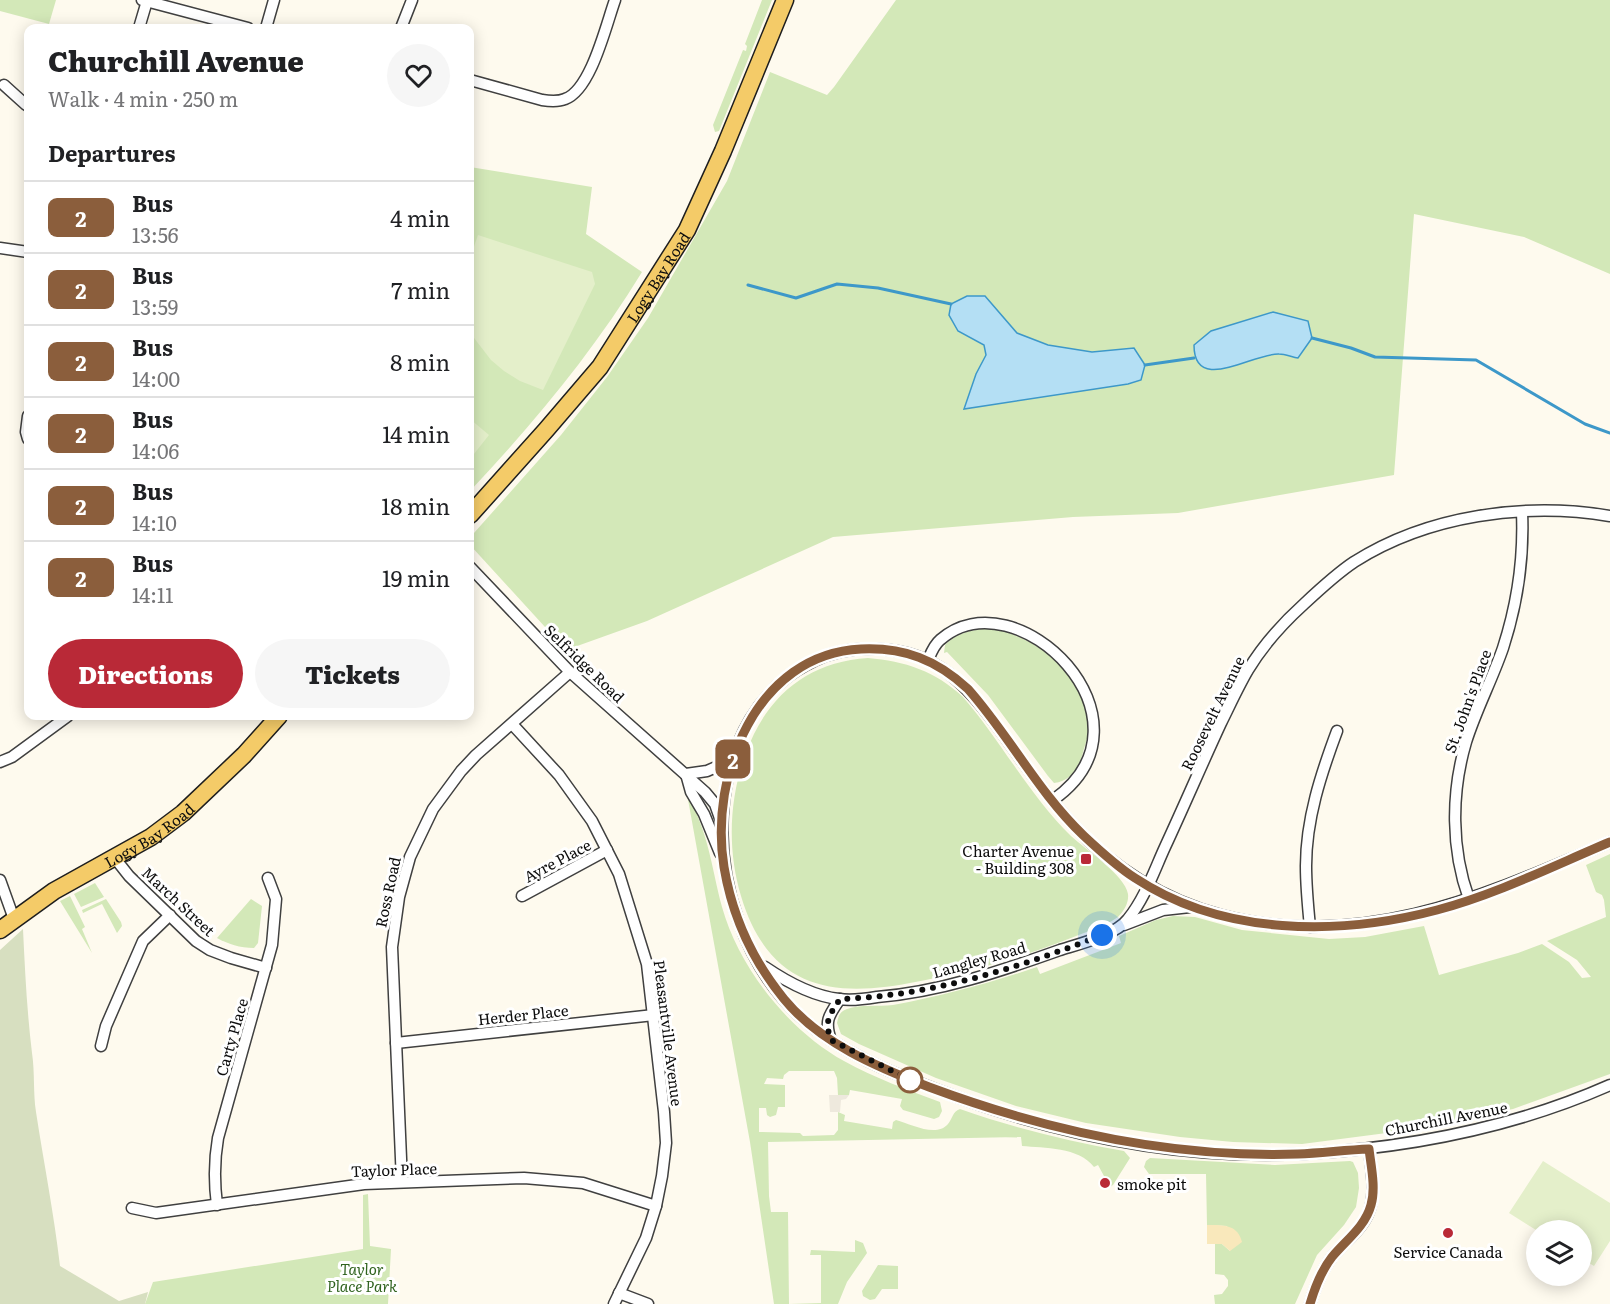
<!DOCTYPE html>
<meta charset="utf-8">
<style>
body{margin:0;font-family:Literata,serif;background:#f6f6f6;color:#202124;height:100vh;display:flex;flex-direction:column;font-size:22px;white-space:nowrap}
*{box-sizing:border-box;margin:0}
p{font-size:20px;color:#757577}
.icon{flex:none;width:33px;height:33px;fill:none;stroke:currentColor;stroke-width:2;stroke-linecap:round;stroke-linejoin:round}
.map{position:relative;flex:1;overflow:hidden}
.panel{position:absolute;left:24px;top:24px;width:450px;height:696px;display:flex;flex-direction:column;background:#fff;border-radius:12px;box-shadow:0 3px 15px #0003}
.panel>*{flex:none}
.badge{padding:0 12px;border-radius:9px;font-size:21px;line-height:39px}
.controls{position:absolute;left:1526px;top:1220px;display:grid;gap:12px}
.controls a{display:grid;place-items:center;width:66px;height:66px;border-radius:50%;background:#fff;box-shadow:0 3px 15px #0003;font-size:30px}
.you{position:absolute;width:30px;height:30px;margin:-15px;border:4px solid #fff;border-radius:50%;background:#1a73e8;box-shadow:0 0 0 9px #1a73e833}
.map>.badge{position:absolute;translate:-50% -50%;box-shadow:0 0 0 3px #fff}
h2{padding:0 24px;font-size:22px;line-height:54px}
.round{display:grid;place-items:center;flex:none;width:63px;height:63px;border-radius:32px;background:#f6f6f6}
.headline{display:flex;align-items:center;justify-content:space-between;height:102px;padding:0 24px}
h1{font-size:28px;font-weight:800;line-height:45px}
.action{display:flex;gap:12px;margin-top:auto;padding:12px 24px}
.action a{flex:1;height:69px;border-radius:36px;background:#b92937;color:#fff;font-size:24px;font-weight:800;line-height:69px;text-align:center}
.action a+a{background:#f6f6f6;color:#202124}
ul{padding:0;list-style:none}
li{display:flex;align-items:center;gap:18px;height:72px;padding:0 24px;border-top:2px solid #e0e0e0}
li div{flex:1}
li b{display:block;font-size:22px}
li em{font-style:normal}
li .badge{min-width:66px;font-weight:700;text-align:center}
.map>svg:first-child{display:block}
.green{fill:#d3e8b8}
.sand{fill:#f9e8bb}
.cemetery{fill:#d7dfc0}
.pitch{fill:#e4efca}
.plaza{fill:#eee9dd}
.water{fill:#b4dff4;stroke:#3d98c9;stroke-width:1.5}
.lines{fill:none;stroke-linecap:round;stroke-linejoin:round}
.stream{stroke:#3d98c9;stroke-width:3}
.street-casing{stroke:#404040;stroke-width:13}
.primary-casing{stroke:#1e1e1e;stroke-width:19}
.street{stroke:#fff;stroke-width:10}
.primary{stroke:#f4cb68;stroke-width:16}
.line-casing{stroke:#fff;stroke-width:14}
.line{stroke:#8b5e3c;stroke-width:9}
.walk{stroke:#0d0d0d;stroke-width:6;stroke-dasharray:0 10.8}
.poi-dot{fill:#b92937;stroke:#fff;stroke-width:2}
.stop-dot{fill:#fff;stroke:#8b5e3c;stroke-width:3}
.labels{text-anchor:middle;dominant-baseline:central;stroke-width:6;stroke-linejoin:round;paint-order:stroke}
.street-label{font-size:15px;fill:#0d0d0d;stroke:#fff}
.poi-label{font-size:15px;fill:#0d0d0d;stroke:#fff;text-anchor:end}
.park-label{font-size:15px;font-style:italic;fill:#30631f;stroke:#fff}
</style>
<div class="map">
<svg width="1610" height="1304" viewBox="0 0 1610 1304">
<rect width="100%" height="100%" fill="#fefaee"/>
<g class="green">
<path d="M 0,0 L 56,0 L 49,24 L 0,11 Z"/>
<path d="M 762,0 L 772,0 L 719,131 L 715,132 L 713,125 L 743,50 L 746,51 L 747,46 L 745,44 Z"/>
<path d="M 896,0 L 1610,0 L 1610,274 L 1524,237 L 1414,214 L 1394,475 L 1178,513 L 1073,517 L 833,537 L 647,621 L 566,650 L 470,545 L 474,533 L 561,435 L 607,377 L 648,318 L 727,181 L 770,72 L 827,95 L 834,87 Z"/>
<path d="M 470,167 L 592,187 L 586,234 L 642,272 C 593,352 534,423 470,491 Z"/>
<path d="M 995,628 C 1036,641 1077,666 1086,711 C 1087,717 1090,723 1089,729 C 1088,738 1084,747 1082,756 C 1078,769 1069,782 1054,783 L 1048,776 L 988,695 L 947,652 L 944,653 L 945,645 C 959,631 976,629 995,628 Z"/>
<path d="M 868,658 C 905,661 935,671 963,697 C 1001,741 1029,795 1071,836 C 1085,849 1125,875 1128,894 C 1129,903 1124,911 1118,917 C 1104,927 1086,932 1071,938 C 1041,949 1013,960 982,967 C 883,990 779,1023 741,896 C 727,850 729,798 746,753 C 766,697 807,662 868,658 Z"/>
<path d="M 687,794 C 709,834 711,865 722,907 C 739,968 789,1031 844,1061 C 875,1078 908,1090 940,1102 L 942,1111 L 939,1117 L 934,1119 L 903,1110 L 900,1106 L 902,1099 L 850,1090 L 849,1095 L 838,1095 L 837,1078 L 834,1071 L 789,1071 L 784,1075 L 783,1079 L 767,1078 L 764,1084 L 785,1085 L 785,1107 L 778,1107 L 776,1115 L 770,1117 L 767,1115 L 766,1108 L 759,1108 L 759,1132 L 800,1133 L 803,1136 L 834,1135 L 838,1130 L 838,1112 L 845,1115 L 844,1121 L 892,1129 L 893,1122 L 896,1120 C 911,1124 936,1138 948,1124 C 953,1118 952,1112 960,1109 C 1014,1128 1068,1141 1124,1151 L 1130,1158 L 1113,1185 L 1110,1187 L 1098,1165 L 1094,1167 C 1079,1147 1044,1148 1022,1146 L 1021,1137 L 768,1142 L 769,1196 L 771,1212 L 788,1212 L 789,1304 L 821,1303 L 821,1255 L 810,1255 L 811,1250 L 855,1252 L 855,1240 L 863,1243 L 867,1253 L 847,1282 L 838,1304 L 774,1304 L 750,1142 Z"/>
<path d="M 1610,854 L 1610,1074 L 1513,1109 L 1402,1131 L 1302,1144 L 1233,1142 L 1180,1137 L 1086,1123 L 1016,1106 L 936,1078 L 859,1044 L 841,1034 L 837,1023 C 838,1017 840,1011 847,1009 C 861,1004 878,1007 893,1005 C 942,996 990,983 1037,967 L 1040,974 L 1121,943 L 1119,936 L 1156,920 L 1173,916 L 1195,917 L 1242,930 L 1329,939 L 1365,937 L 1424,926 L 1439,975 L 1518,953 L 1542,944 L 1569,962 L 1582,978 L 1591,977 L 1577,960 L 1547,941 L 1606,917 L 1604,900 L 1602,895 L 1596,892 L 1586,865 Z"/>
<path d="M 95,883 L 104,897 L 81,907 L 74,894 Z"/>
<path d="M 70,896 L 85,927 L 82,929 L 92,953 L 60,901 Z"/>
<path d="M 106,899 L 121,922 L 122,926 L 117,933 L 102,904 L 83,913 L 82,910 Z"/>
<path d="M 251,899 L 262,906 L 258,943 L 254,948 C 240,948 228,944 217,938 Z"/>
<path d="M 1150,1158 L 1275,1165 L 1350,1161 L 1353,1162 L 1358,1173 L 1359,1188 L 1356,1207 L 1344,1225 L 1317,1255 L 1295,1304 L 1215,1304 L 1214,1295 L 1222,1294 L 1228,1286 L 1228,1280 L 1224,1275 L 1215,1274 L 1215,1244 L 1222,1244 L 1230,1251 L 1227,1226 L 1207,1225 L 1206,1174 L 1149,1174 L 1144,1167 L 1146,1161 Z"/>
<path d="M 368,1194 L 370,1246 L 391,1249 L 388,1304 L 145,1304 L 153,1282 L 363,1249 L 363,1195 Z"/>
<path d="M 878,1265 L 898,1266 L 898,1289 L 882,1289 L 875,1299 L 870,1300 L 863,1296 L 862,1291 Z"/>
</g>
<path class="sand" d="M 1207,1225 C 1222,1225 1238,1224 1242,1242 L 1230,1251 L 1222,1244 L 1207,1244 Z"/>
<path class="cemetery" d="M 23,929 C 25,971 27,1012 32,1053 C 35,1073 33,1093 36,1112 C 44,1164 54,1214 60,1266 L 119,1301 L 148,1292 L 145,1304 L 0,1304 L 0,950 Z"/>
<g class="pitch">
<path d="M 478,235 L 592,272 L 595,284 L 543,390 L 520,381 L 504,371 L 491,360 L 471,334 L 470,258 Z"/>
<path d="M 470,419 L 489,435 L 470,459 Z"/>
<path d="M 1543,1161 L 1610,1203 L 1610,1241 L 1594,1266 L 1581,1258 L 1581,1230 L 1536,1230 L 1509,1213 Z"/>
</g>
<path class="plaza" d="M 829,1095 L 849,1095 L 846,1099 L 841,1100 L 840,1112 L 830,1112 Z"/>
<g class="water">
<path d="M 967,296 L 985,296 L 1017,333 L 1048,345 L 1092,352 L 1134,348 L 1145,365 L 1141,380 L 1128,384 L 964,409 L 976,374 L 986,355 L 984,345 L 958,331 L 949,315 L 951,304 Z"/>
<path d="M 1273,312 L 1308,321 L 1312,338 L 1298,358 C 1292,357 1285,354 1279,354 C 1253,353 1194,395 1194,345 L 1211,331 Z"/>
</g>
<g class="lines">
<g class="stream">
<path d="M 748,285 L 796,298 L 837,284 L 878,288 L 951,304"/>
<path d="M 1312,338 L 1351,348 L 1375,357 L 1476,360 L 1585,424 L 1610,433"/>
<path d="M 1145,365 L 1194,358"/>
</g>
<defs>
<g id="street">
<path d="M 142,0 L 248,28"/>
<path d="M 139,28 L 147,1"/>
<path d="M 266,28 L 274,0"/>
<path d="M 401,28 L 412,0"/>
<path d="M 470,80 L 542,100 C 549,101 558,102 565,99 C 591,90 606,25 615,0"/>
<path d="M 4,85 L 25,104 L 28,106"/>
<path d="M 0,248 L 28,252"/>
<path d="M 28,416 L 26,432 L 28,439"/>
<path d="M 470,567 L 570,672 L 705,792 L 715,804 L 721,821"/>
<path d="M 928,660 C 931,653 934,645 940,640 C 1016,573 1166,721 1053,800"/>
<path d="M 512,724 L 559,775 L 592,821 L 619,874 L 647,964 L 664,1112 L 666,1143 L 662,1176 L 656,1206 L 646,1238 L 614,1304"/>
<path d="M 0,762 L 12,757 L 68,716"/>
<path d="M 686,774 L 691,792 L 704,814 L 720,853"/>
<path d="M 686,774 L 707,771 L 732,760"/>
<path d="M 1610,842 C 1484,896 1361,952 1221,915 C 1164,900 1113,868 1073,825 C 1046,796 1023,762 1000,730 C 967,686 938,651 878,649 C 857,648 834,651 814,661 C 758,687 731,742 724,801 C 715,879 744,966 803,1019 C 841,1053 892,1073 938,1090 C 1054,1134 1178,1160 1302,1154 C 1408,1148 1513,1128 1610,1085"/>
<path d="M 114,857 L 129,876 L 196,941 L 210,950 L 231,958 L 266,968"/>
<path d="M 0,880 L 14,919"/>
<path d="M 522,896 L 607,850"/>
<path d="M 1469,899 C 1451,849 1451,793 1466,742 C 1476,710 1492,680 1503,648 C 1517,605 1524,558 1522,512"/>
<path d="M 1124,925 L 1163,910 L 1190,907"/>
<path d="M 1310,927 C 1308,907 1306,886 1306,866 C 1306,819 1321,774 1337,731"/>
<path d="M 765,967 C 787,982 812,996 839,999 C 851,1001 865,999 877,997 C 940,992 1001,971 1060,950 C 1079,944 1116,935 1128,919 C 1145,898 1154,871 1165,847 C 1184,806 1202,764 1221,723 C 1230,705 1238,687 1248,670 C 1263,645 1283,623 1304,604 C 1320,589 1336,574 1354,562 C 1428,515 1525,502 1610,516"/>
<path d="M 831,1040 C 824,1021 829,1015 840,999"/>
<path d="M 396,1043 L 654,1015"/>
<path d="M 101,1046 L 106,1026 L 143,941 L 170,915"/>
<path d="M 402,1182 L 392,947 L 399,897 L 410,857 L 433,809 L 461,771 L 476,755 L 570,672"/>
<path d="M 217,1205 C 214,1182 214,1161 218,1138 L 272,945 L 276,899 L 268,878"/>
<path d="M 132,1208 L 156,1213 L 364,1184 L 524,1178 L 583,1183 L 656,1206"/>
<path d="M 619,1293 L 648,1304"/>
<path d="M 1310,1304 C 1315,1287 1321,1271 1332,1257 C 1346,1240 1366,1227 1371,1205 C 1375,1188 1371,1166 1369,1149"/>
</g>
<g id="primary">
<path id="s1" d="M 470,515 L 546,430 L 600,367 L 687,230 L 723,151 L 785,0"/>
<path id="s2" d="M 0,930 L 54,891 L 151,837 L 183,813 L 244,755 L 279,716"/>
</g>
</defs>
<use href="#street" class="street-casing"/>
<use href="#primary" class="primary-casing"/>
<use href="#street" class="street"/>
<use href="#primary" class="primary"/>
</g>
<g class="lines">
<defs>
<path id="line" d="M 1310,1304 C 1315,1287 1321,1271 1332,1257 C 1346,1240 1365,1227 1371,1205 C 1376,1188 1371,1166 1369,1149 C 1345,1150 1322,1153 1298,1154 C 1171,1158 1047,1131 929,1087 C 877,1067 820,1043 784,999 C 753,961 732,915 724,867 C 709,775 756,654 861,649 C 904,647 937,660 968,689 C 1009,735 1038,792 1083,835 C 1099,850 1116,866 1135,878 C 1223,936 1339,936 1437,910 C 1497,894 1553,866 1610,842"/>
</defs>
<use href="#line" class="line-casing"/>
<use href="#line" class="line"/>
<path class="walk" d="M 910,1080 L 831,1040 C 824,1021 829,1016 840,999 C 931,996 1018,968 1102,935"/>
</g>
<g class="poi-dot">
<rect x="1080" y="853" width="12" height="12" rx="3"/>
<circle cx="1105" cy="1183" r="6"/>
<circle cx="1448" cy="1233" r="6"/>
</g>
<circle class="stop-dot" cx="910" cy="1080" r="12"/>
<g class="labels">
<g class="street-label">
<text stroke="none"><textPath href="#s1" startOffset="304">Logy Bay Road</textPath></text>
<text transform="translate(585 663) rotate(44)">Selfridge Road</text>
<text transform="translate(1467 701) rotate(-70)">St. John's Place</text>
<text transform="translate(1212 713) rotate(-64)">Roosevelt Avenue</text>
<text stroke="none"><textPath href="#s2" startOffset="177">Logy Bay Road</textPath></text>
<text transform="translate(557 860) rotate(-28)">Ayre Place</text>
<text transform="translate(387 892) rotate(-78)">Ross Road</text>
<text transform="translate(179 901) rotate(43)">March Street</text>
<text transform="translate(979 959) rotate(-16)">Langley Road</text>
<text transform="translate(523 1014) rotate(-6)">Herder Place</text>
<text transform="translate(669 1033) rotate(83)">Pleasantville Avenue</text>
<text transform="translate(231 1037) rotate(-74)">Carty Place</text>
<text transform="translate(1446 1118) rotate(-11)">Churchill Avenue</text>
<text transform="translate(394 1169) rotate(-2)">Taylor Place</text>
</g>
<g class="poi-label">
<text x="1074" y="850">Charter Avenue<tspan x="1074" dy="17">- Building 308</tspan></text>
<text x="1117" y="1183" text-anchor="start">smoke pit</text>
<text x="1448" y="1251" text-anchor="middle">Service Canada</text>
</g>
<g class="park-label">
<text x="362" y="1268">Taylor<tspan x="362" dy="17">Place Park</tspan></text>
</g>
</g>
</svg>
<div class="controls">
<a><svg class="icon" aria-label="layers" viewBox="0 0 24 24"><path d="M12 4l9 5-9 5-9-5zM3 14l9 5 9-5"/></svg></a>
</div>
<div class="you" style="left:1102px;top:935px"></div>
<b class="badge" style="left:733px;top:759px;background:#8b5e3c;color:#fff">2</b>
<section class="panel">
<div class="headline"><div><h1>Churchill Avenue</h1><p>Walk · 4 min · 250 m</p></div><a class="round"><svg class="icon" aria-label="heart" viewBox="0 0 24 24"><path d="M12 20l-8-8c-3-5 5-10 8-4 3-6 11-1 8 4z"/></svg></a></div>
<h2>Departures</h2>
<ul>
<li><span class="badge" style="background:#8b5e3c;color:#fff">2</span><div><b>Bus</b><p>13:56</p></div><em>4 min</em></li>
<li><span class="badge" style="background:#8b5e3c;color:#fff">2</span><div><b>Bus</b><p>13:59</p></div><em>7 min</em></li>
<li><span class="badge" style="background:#8b5e3c;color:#fff">2</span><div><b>Bus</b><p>14:00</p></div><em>8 min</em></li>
<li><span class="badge" style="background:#8b5e3c;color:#fff">2</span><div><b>Bus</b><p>14:06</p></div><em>14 min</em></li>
<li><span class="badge" style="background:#8b5e3c;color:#fff">2</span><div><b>Bus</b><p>14:10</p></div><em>18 min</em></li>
<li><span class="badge" style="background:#8b5e3c;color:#fff">2</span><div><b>Bus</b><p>14:11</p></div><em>19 min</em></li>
</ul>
<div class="action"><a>Directions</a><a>Tickets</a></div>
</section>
</div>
